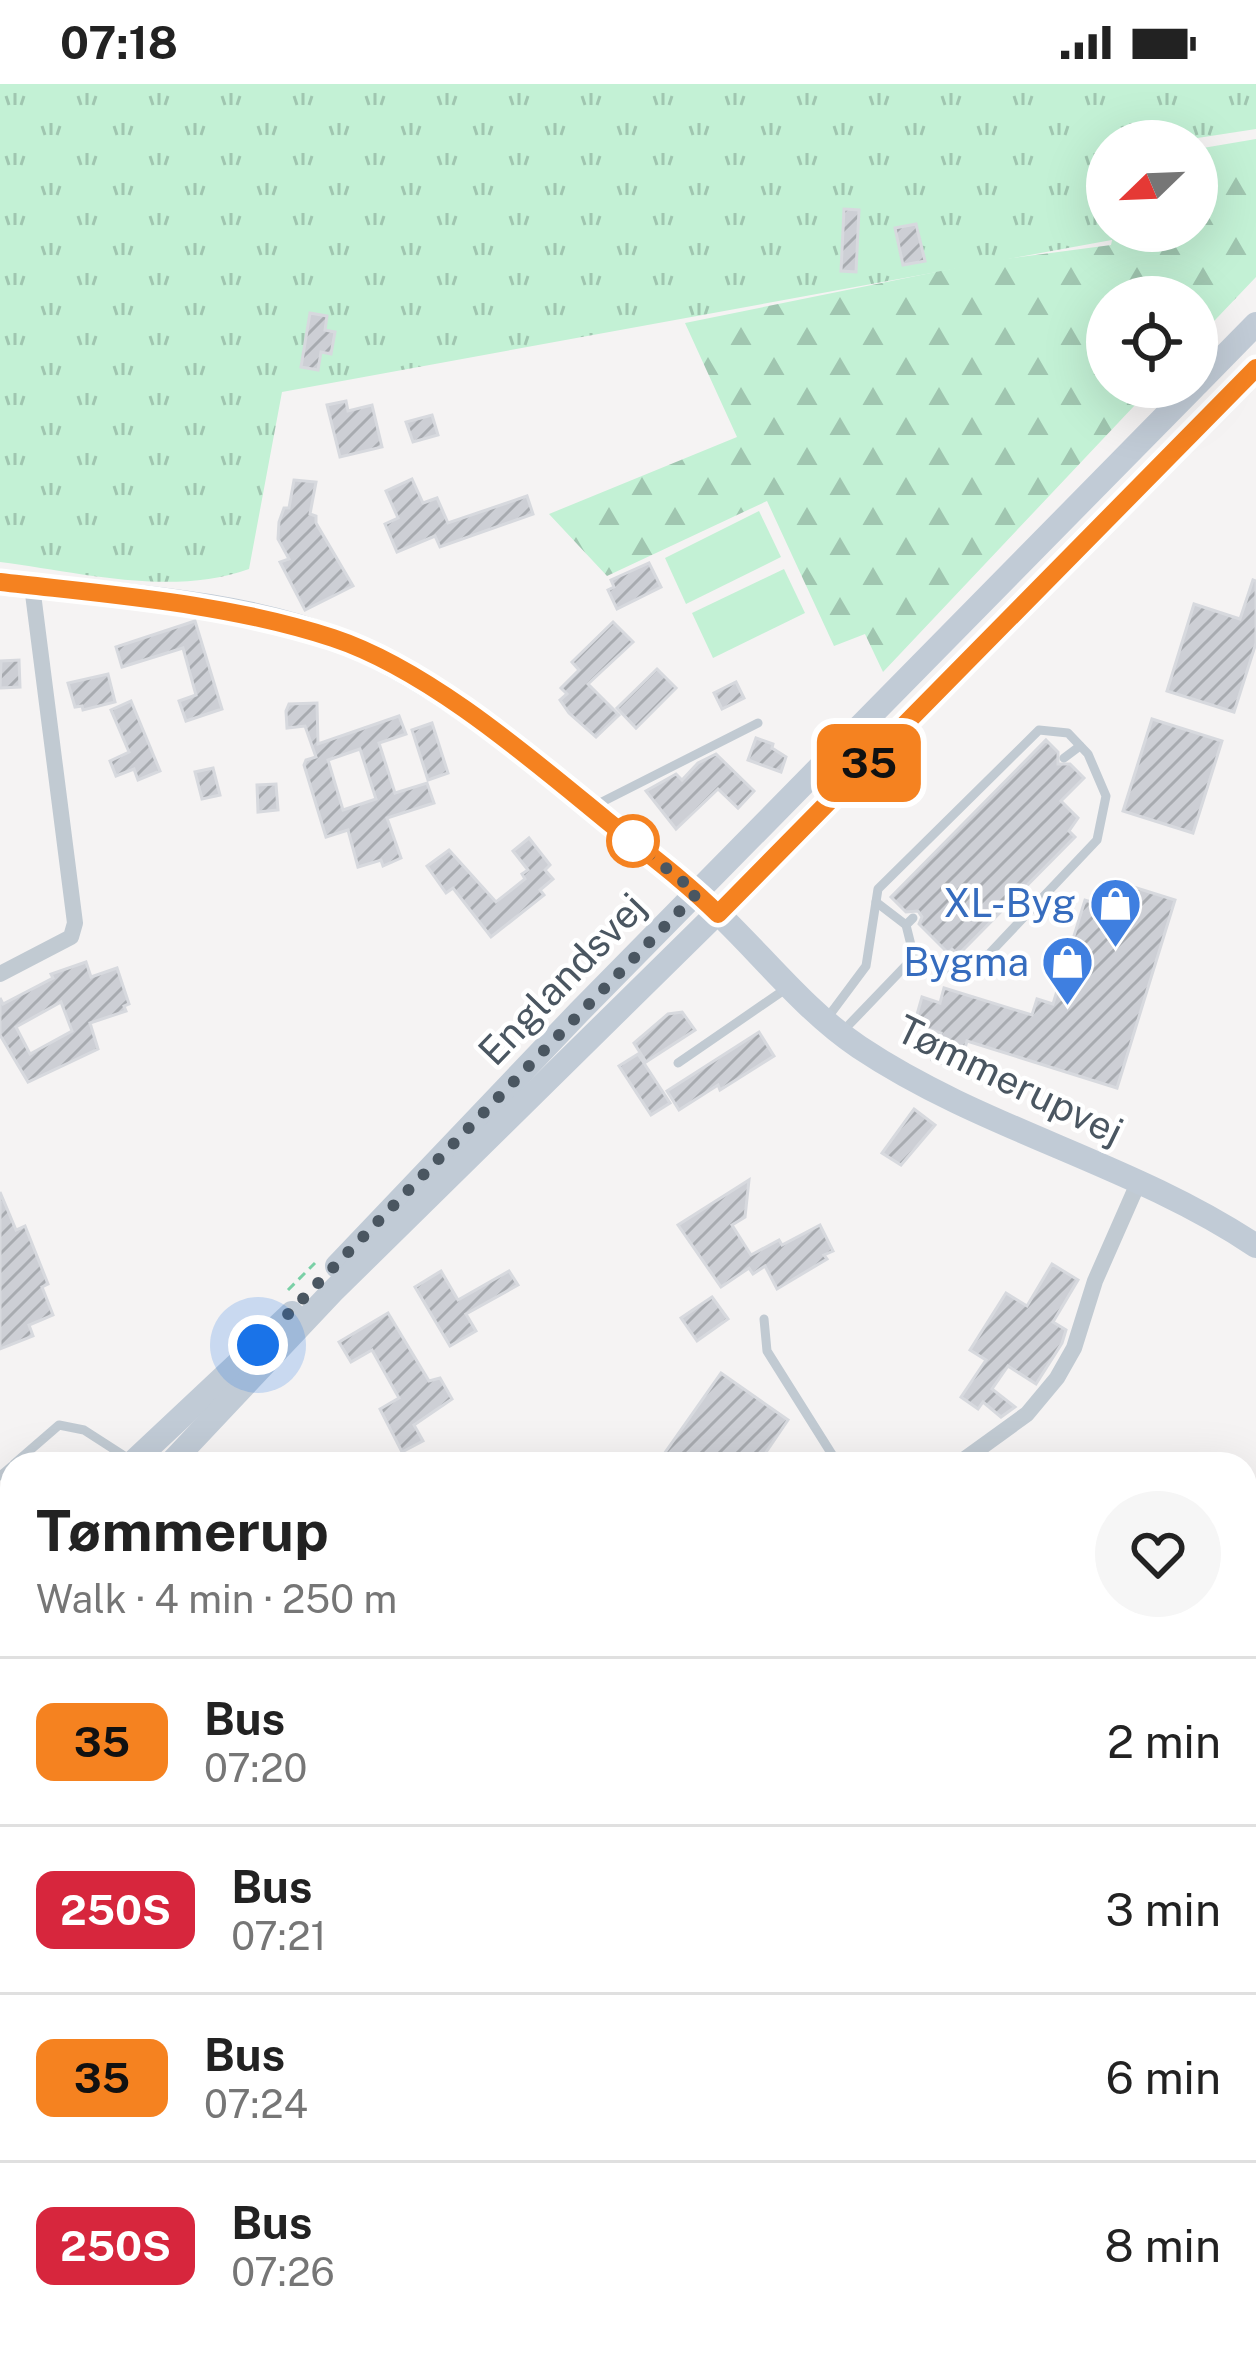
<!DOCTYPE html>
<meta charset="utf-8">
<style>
body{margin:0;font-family:"Public Sans",sans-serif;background:#f6f6f6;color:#222;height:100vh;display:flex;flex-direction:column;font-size:45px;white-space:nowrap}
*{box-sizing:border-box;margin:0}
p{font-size:39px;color:#767676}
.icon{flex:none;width:66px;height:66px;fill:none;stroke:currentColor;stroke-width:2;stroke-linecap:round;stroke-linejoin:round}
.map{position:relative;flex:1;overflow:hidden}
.drawer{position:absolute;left:0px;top:1368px;width:1257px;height:903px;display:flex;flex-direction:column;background:#fff;border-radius:36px 36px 0 0;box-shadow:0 12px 48px #0002}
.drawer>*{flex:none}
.badge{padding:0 24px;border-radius:18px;font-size:42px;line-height:78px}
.needle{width:78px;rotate:247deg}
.tools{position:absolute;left:1086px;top:36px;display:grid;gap:24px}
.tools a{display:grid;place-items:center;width:132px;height:132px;border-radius:50%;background:#fff;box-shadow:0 12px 48px #0002;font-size:60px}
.you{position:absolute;width:60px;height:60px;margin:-30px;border:9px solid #fff;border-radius:50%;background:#1a73e8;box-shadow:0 0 0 18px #1a73e833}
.map>.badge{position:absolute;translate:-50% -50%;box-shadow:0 0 0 6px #fff}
.round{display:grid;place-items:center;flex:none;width:126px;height:126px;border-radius:63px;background:#f6f6f6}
.headline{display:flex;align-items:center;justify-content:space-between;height:204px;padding:0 36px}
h1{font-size:57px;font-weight:700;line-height:90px}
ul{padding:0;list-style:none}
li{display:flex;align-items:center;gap:36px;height:168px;padding:0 36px;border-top:3px solid #e0e0e0}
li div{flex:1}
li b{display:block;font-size:45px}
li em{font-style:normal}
li .badge{min-width:132px;font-weight:700;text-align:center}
.status{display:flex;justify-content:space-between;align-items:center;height:84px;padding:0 60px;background:#fff;direction:ltr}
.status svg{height:33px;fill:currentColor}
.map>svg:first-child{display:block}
.grass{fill:url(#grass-tufts)}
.forest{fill:url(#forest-firs)}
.park{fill:#c3f1d5}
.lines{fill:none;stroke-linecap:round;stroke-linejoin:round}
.stream{stroke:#90daee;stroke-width:6}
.building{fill:url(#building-hatch);stroke:#d7d9de;stroke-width:3;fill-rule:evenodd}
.path{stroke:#7ad0a6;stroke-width:3;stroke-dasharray:9 6;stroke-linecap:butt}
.lane{stroke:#c1cad2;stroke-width:9}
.street{stroke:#c1cad2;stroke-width:16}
.secondary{stroke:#c1cbd6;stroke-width:24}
.line-casing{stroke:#fff;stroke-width:27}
.line{stroke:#f58220;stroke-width:18}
.walk{stroke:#4a5661;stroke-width:12;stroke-dasharray:0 21.6}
.stop-dot{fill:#fff;stroke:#f58220;stroke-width:6}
.labels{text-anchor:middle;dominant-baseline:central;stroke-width:9;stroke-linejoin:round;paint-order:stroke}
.shop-label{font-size:39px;fill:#366cbe;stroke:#fff;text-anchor:end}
.street-label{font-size:39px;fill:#4a5661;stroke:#fff}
</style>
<div class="status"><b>07:18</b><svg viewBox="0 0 49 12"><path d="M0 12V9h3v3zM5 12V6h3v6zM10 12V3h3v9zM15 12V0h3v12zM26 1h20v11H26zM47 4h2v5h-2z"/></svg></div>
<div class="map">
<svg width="1256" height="2269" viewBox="0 0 1256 2269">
<defs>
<pattern id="grass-tufts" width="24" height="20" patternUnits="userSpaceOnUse" patternTransform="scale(3)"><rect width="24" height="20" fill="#c3f1d5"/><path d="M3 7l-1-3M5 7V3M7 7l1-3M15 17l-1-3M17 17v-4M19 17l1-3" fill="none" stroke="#a0c6b0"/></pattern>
<pattern id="forest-firs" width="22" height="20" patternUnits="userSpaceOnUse" patternTransform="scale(3)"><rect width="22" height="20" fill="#c3f1d5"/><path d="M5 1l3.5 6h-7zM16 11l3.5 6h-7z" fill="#a0c6b0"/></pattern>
<pattern id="building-hatch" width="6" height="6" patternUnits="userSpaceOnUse" patternTransform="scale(3)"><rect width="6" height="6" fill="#cdcfd5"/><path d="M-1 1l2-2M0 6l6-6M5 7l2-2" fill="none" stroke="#a8abb0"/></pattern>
</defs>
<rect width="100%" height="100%" fill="#f5f3f3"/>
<g class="grass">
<path d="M 0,0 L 1256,0 L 1256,45 L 1178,57 L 1107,57 L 1107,147 L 1129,147 L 1128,153 L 282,308 L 249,485 C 171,513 80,488 0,478 Z"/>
<path d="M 1245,2053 L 1256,2063 L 1256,2269 L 1090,2269 L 1082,2259 L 1245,2259 Z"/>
</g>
<path class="forest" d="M 1256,55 L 1256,193 L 1197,255 L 1197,213 L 1107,213 L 1107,303 L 1152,303 L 883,588 L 865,550 L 834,562 L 767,417 L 607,492 L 549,430 L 737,353 L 685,239 L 990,177 L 1111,161 L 1114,147 L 1197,147 L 1197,65 Z"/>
<g class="park">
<path d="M 759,427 L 781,473 L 686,520 L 665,474 Z"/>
<path d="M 784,485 L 805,529 L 713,574 L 692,529 Z"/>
</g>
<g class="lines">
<g class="stream">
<path d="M 0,2003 L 12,2017"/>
<path d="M 217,2259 L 225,2269"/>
</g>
</g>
<g class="building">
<path d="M 844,125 L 859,126 L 856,188 L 841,187 Z"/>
<path d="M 916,140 L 925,177 L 903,181 L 895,144 Z"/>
<path d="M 310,229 L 327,232 L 325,246 L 335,248 L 331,270 L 321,268 L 318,286 L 301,283 Z"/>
<path d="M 346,317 L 348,327 L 372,321 L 382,363 L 340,373 L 327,321 Z"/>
<path d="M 432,331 L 438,351 L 413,358 L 406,338 Z"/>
<path d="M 412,395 L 423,419 L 437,414 L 448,439 L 527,412 L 533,430 L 440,463 L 435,452 L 397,468 L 385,440 L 398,434 L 386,407 Z"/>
<path d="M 294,396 L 316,398 L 310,430 L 316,432 L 316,439 L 353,502 L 305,526 L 280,478 L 289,475 L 278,455 L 279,438 L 284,424 L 289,424 Z"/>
<path d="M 649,479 L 661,503 L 617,525 L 608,506 L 614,503 L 611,496 Z"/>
<path d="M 1253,496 L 1256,497 L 1256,559 L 1234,628 L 1167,607 L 1194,520 L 1240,535 Z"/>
<path d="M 195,537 L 222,625 L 186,637 L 179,617 L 196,611 L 183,564 L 122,583 L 116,563 Z"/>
<path d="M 613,538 L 633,558 L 588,600 L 619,631 L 596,653 L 569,629 L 560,616 L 567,610 L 561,604 L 579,586 L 572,578 Z"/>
<path d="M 19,576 L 20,603 L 0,604 L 1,577 Z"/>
<path d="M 657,585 L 676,604 L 636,644 L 617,624 Z"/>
<path d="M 108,590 L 115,618 L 83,626 L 82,622 L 75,623 L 68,599 Z"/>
<path d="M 736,598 L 744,614 L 722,625 L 714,609 Z"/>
<path d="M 131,617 L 160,687 L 138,696 L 134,685 L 116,692 L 110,677 L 129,668 L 111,626 Z"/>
<path d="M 317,619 L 318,660 L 399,632 L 406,650 L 379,659 L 395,709 L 427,699 L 434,719 L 387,734 L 401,774 L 383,782 L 381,776 L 358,783 L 348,746 L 326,753 L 304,681 L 306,676 L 316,673 L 305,642 L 287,644 L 286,627 L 289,620 ZM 360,665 L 376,715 L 343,726 L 328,676 Z"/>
<path d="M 1152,635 L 1222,657 L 1193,749 L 1123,727 Z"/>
<path d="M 432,639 L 448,689 L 428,696 L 412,646 Z"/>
<path d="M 756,654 L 773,660 L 772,664 L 786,673 L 781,688 L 748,676 Z"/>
<path d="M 1046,656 L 1058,668 L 1058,680 L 1070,680 L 1084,694 L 1061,717 L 1078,734 L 1069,747 L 1075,753 L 958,871 L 952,865 L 948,869 L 919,840 L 922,833 L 918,827 L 906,828 L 891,813 Z"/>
<path d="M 716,670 L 754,707 L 738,724 L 718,705 L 676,745 L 646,707 L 676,690 L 682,696 L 698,679 Z"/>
<path d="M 213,684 L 220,711 L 202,715 L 195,688 Z"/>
<path d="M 276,700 L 278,726 L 258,728 L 257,701 Z"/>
<path d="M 529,754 L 550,781 L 545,786 L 553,795 L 540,806 L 544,811 L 491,853 L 453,804 L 446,809 L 427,782 L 449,766 L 496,818 L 525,795 L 522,790 L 528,786 L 513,767 Z"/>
<path d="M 1127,801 L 1175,816 L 1117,1004 L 967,957 L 959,985 L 932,976 L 941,949 L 914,941 L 922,913 L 940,919 L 944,904 L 1032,931 L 1037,915 L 1053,920 L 1085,816 L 1119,826 Z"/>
<path d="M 86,878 L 91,893 L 117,884 L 129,920 L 124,922 L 126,927 L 90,939 L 98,965 L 28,998 L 0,951 L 0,914 L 3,920 L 53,894 L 51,890 ZM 61,918 L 72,947 L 30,970 L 16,943 Z"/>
<path d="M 682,928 L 695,946 L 646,978 L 634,959 L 668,930 Z"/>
<path d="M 759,948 L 774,972 L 720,1006 L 718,1001 L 679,1026 L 667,1007 Z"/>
<path d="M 638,970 L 670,1019 L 651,1031 L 619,982 Z"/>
<path d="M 914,1025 L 935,1041 L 901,1081 L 882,1069 Z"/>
<path d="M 749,1096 L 745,1133 L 732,1141 L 751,1171 L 779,1156 L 782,1161 L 820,1141 L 833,1167 L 824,1171 L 827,1175 L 777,1205 L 765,1182 L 753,1190 L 749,1184 L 721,1203 L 678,1141 Z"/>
<path d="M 0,1108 L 16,1146 L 25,1142 L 48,1200 L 42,1203 L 53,1231 L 29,1241 L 33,1252 L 0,1265 Z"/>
<path d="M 1052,1180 L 1078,1196 L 1053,1238 L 1066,1246 L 1062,1259 L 1036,1300 L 1008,1282 L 992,1305 L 1015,1323 L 1001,1333 L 983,1318 L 978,1325 L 961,1313 L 986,1276 L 970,1266 L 1006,1209 L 1027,1222 Z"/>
<path d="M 441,1187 L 458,1216 L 509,1187 L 518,1201 L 466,1230 L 476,1247 L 450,1262 L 415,1203 Z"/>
<path d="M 712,1213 L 728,1235 L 697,1257 L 681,1234 Z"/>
<path d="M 388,1229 L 429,1297 L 440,1294 L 452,1315 L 414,1341 L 423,1357 L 402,1368 L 380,1325 L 399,1314 L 372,1266 L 351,1278 L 339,1258 Z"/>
<path d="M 721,1289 L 788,1336 L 758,1380 L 657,1380 Z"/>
</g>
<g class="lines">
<g class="path">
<path d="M 288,1206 L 315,1179"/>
<path d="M 0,1956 L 12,1945"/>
<path d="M 1245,2230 L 1256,2232"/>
</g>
<g class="lane">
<path d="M 1064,674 L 1080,662"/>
<path d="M 596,721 L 758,639"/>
<path d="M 876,818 L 906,841"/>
<path d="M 913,834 L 906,841 L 914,873"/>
<path d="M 828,933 L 866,882 L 878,805 L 1039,646 L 1068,649 L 1088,670 L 1106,712 L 1097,756 L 989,870 L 949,886 L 914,873 L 842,948"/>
<path d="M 678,979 L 787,904"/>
<path d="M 764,1235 L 767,1267 L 838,1380"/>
<path d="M 14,1380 L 59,1341 L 84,1346 L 129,1375"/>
<path d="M 0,1392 L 12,1382"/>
</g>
<g class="street">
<path d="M 0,890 L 71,853 L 75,839 L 32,502"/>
<path d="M 958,1380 L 1027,1330 L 1057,1294 L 1074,1264 L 1095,1197 L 1139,1097"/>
<path d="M 1245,1689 L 1256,1692"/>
<path d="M 0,2038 L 12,2052"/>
<path d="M 0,2206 L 12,2195"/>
<path d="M 185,2259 L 194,2269"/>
</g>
<g class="secondary">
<path d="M 1197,300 L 1256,240"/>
<path d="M 0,498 C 109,511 238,515 339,556 C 434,595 516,663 595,727 C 628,754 663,779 694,807 C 750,855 798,922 859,963 C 983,1046 1132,1079 1256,1162"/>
<path d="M 337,1182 L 579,928 L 1194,303"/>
<path d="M 131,1380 L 292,1229"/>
<path d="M 170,1380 L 332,1208 L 834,714 L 1256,284"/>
<path d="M 0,1518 L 12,1505"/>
<path d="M 0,1562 L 12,1549"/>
<path d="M 0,1709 L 12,1718"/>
<path d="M 1245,2006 L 1256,2007"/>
</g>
</g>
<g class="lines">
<defs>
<path id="line" d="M 0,498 C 112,511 226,519 333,554 C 427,585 529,673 606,736 C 644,767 683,795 718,830 L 1256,284"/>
</defs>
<use href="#line" class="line-casing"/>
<use href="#line" class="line"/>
<path class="walk" d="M 258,1261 L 697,809 L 629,754 L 633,757"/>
</g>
<defs>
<symbol id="shop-pin" viewBox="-11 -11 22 30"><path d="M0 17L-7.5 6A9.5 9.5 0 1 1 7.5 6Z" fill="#3f7fe0" stroke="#fff"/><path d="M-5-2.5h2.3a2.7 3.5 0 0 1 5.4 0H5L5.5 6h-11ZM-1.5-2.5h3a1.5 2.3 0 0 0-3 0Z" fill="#fff"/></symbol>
</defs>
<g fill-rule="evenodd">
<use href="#shop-pin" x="1086" y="790" width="59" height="81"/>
<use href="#shop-pin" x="1038" y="848" width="59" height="81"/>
</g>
<circle class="stop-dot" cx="633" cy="757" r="24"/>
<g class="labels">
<g class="shop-label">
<text x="1076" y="819">XL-Byg</text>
<text x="1029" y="878">Bygma</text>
</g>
<g class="street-label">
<text transform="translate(562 895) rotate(-46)">Englandsvej</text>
<text transform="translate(1010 996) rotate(26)">Tømmerupvej</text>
</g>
</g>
</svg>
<div class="tools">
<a><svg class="needle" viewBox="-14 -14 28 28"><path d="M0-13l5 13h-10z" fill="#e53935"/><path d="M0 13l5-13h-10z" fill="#767676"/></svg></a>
<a><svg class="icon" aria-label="locate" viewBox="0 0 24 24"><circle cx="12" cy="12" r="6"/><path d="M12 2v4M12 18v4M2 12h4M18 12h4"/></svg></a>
</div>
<div class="you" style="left:258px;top:1261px"></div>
<b class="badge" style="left:869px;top:679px;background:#f58220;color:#111">35</b>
<section class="drawer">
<div class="headline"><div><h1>Tømmerup</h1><p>Walk · 4 min · 250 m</p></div><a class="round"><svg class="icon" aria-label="heart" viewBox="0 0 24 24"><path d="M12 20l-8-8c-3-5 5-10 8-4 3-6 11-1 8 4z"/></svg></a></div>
<ul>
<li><span class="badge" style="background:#f58220;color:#111">35</span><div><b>Bus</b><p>07:20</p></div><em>2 min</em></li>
<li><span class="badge" style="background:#d7263d;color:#fff">250S</span><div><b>Bus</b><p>07:21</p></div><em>3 min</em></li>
<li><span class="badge" style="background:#f58220;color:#111">35</span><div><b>Bus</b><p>07:24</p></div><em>6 min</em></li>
<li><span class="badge" style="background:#d7263d;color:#fff">250S</span><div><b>Bus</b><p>07:26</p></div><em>8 min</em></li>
</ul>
</section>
</div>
